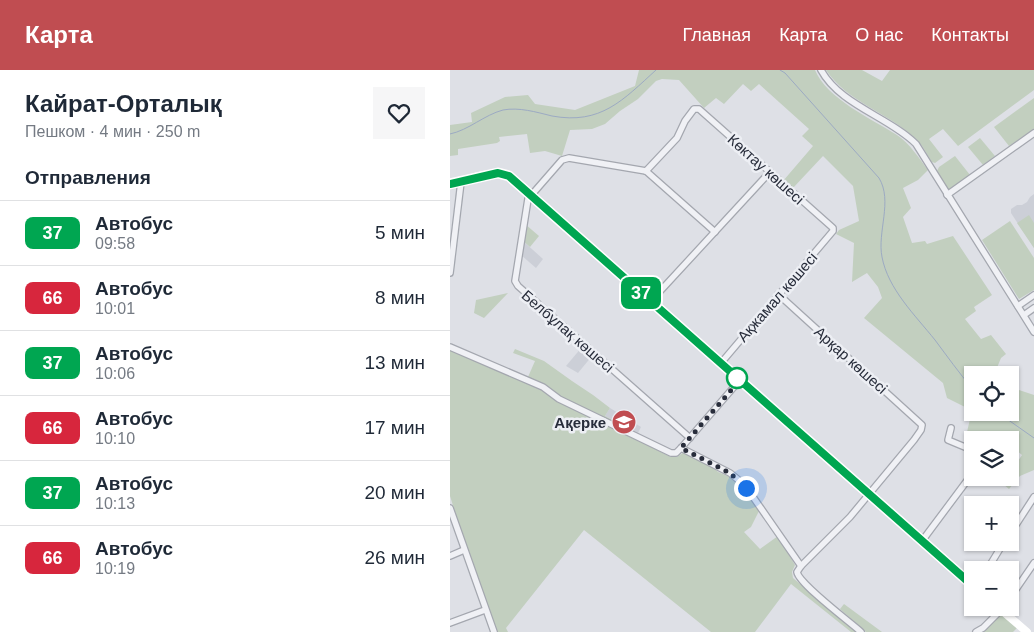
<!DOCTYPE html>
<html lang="ru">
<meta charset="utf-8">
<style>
body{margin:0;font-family:Helvetica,sans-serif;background:#f6f6f7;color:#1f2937;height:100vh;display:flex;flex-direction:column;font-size:19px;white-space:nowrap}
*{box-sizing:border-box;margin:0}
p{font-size:16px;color:#747a83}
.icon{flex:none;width:28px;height:28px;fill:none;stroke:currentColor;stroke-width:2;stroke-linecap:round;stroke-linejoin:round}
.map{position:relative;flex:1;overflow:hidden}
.sheet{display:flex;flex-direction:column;background:#fff;width:450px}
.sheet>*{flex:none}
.badge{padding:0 10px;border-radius:8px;font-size:18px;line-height:32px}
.controls{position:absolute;left:514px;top:296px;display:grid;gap:10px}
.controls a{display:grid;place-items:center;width:55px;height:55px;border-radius:0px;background:#fff;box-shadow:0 1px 4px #0004;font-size:25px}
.you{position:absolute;width:25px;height:25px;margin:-12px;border:4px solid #fff;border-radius:50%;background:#1a73e8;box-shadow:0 0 0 8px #1a73e833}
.map>.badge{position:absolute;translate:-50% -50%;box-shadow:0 0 0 2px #fff}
h2{padding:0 25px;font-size:19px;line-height:45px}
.round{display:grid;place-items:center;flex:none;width:52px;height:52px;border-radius:0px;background:#f6f6f7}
.headline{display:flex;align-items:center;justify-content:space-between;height:85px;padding:0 25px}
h1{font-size:24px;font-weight:600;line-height:38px}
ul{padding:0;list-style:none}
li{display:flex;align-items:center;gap:15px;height:65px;padding:0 25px;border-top:1px solid #e0e1e3}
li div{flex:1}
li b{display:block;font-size:19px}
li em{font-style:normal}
li .badge{min-width:55px;font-weight:700;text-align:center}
header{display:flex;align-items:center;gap:30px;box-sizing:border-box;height:70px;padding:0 25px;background:#c04d51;color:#fff}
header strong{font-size:24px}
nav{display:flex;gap:28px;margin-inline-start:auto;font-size:18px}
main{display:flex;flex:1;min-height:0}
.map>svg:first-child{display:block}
.built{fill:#cccfd7}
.green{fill:#c2cfbf}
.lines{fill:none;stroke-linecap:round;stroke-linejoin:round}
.stream{stroke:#9caac3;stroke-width:1}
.street-casing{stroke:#a4a7af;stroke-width:8}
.street{stroke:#f0f1f5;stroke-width:5.5}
.secondary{stroke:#fff;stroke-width:8}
.line-casing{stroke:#fff;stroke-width:11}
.line{stroke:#00a651;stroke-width:8}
.walk{stroke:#282d3b;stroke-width:5;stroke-dasharray:0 9}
.stop-dot{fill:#fff;stroke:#00a651;stroke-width:2.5}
.labels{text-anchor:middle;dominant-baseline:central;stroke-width:5;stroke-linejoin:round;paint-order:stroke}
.street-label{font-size:15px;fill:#282d3b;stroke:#edeff4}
.poi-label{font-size:15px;font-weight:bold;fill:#282d3b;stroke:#edeff4;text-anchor:end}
</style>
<header>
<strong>Карта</strong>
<nav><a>Главная</a><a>Карта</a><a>О нас</a><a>Контакты</a></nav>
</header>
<main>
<section class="sheet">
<div class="headline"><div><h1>Кайрат-Орталық</h1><p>Пешком · 4 мин · 250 m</p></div><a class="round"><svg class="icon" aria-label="heart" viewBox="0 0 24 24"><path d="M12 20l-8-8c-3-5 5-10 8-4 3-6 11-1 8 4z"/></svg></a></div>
<h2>Отправления</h2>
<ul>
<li><span class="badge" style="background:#00a651;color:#fff">37</span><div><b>Автобус</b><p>09:58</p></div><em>5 мин</em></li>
<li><span class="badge" style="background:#d7263d;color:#fff">66</span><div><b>Автобус</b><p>10:01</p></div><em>8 мин</em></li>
<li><span class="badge" style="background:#00a651;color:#fff">37</span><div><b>Автобус</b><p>10:06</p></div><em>13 мин</em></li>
<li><span class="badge" style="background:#d7263d;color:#fff">66</span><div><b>Автобус</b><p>10:10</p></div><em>17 мин</em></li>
<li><span class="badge" style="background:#00a651;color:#fff">37</span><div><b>Автобус</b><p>10:13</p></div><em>20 мин</em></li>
<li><span class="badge" style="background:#d7263d;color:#fff">66</span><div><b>Автобус</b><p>10:19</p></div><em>26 мин</em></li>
</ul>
</section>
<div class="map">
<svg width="584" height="562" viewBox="0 0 584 562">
<rect width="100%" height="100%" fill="#dee0e6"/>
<g class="built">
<path d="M 584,124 L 584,178 L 561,143 L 561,139 L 567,135 L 572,135 L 577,132 L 580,127 Z"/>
<path d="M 73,171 L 93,189 L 86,198 L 71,185 Z"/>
<path d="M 132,277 L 142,286 L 128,303 L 116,296 Z"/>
<path d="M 160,338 L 191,357 L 188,363 L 155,346 Z"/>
</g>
<g class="green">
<path d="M 189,0 L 365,0 C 377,29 422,49 447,65 C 460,74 469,88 478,100 L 468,110 L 453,118 L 461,138 L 453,147 L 462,173 L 475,171 L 477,174 L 503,166 L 542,225 L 524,237 L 526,241 L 515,249 L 531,269 L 541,265 L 556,284 L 551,288 L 544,305 L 522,305 L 522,342 L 560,342 L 560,317 L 584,325 L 584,400 L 570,406 L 559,419 L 553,414 L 557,408 L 560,408 L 560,403 L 572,385 L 560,375 L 560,370 L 554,370 L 542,361 L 534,369 L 517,362 L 520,349 L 517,338 L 497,328 L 493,313 L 414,248 L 432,228 L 428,217 L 417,203 L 402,212 L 404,173 L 386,164 L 389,160 L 409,151 L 403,116 L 373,86 L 343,118 L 333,111 L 363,76 L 352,66 L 359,59 L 309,14 L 301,21 L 293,14 L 274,34 L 266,28 L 254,38 L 229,10 L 212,9 L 206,11 L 188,29 L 170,41 L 155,54 L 142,59 L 120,60 L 112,86 L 95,81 L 80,83 L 77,64 L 49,67 L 50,71 L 47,73 L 8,79 L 8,85 L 0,86 L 0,55 L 22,52 L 21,43 L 55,27 L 78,25 L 85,34 L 125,40 L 185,16 Z"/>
<path d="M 376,0 L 412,0 L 432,11 L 440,0 L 584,0 L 584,20 L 508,76 L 493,59 L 479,69 L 493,87 L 485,93 L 482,92 C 477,85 473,75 466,69 C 439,43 397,32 376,0 Z"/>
<path d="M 584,28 L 584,59 L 559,76 L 544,57 Z"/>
<path d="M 530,68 L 545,86 L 533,95 L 518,77 Z"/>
<path d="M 505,86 L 520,105 L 504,119 L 499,120 L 497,119 L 487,101 L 489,97 Z"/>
<path d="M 579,145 L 584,153 L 584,178 L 567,153 Z"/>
<path d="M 560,151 L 584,188 L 584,220 L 569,229 L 532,170 Z"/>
<path d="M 75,154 L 89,166 L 80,177 L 73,171 Z"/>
<path d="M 58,223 L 34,248 L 24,243 L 26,230 Z"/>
<path d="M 65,279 L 94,291 L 122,311 L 143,325 L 160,338 L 155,346 L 217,379 L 104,323 L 96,316 L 78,307 L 85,291 L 63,283 Z"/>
<path d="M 0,280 L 90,319 L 111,333 L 221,387 L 227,387 L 234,382 L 264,398 L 268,402 L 287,410 L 310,439 L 301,457 L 294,462 L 310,479 L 328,466 L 345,495 L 342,502 L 343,508 L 407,562 L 401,562 L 341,514 L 305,562 L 261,562 L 134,460 L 56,558 L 58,562 L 45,562 L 17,480 L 0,426 Z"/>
<path d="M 394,534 L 432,562 L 416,562 L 390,539 Z"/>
<path d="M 551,543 L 567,558 L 563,562 L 533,562 Z"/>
</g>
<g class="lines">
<g class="stream">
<path d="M 330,0 L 335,3 L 429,108 C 443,131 427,162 432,187 C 438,219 465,245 485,270 C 497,286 509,303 522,318"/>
<path d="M 0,64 C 19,60 34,45 53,40 C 69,37 86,42 102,46 C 151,55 173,30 206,0"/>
<path d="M 547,342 L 584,368"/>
</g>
<defs>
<g id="street">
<path d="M 371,0 C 390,35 439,47 466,74 L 584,262"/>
<path d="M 196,101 L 119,88 L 112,90 L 78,129 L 65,211 L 68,216 L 240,368"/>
<path d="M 196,101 L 227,68 L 235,51 L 244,39 L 249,39 L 383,158 L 383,161 L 271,293"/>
<path d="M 196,101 L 265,162"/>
<path d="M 497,125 L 584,63"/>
<path d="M 0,203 L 11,112"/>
<path d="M 328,224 L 472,355 L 471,360 L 464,370 L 400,447 L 351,496 L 347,502 C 349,514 400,552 411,562"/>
<path d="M 201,231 L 320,102"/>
<path d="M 568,236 L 584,225"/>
<path d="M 574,245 L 584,238"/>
<path d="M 0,277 L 93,317 L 109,329 L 221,383 L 226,383 L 231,378 L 290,310"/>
<path d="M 501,358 L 498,370 L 522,380"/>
<path d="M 231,378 L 280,403 L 291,412 L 301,424 L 351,496"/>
<path d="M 0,438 L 44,562"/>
<path d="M 560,464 L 584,427"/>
<path d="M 472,471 L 522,404"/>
<path d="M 0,486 L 14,480"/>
<path d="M 537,500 L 554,472"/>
<path d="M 560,528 L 584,493"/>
<path d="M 0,553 L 35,540"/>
<path d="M 526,562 L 533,558 L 553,538"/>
</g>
</defs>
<use href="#street" class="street-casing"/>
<use href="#street" class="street"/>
<g class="secondary">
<path d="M 0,114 C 15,110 46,98 59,106 L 522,515"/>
<path d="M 549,538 L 577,562"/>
</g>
</g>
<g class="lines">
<defs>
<path id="line" d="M 0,114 L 48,103 L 59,106 L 522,515"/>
</defs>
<use href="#line" class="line-casing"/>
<use href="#line" class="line"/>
<path class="walk" d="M 287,308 L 290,310 L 231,378 L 280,403 L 296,418"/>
</g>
<defs>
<symbol id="school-disc" viewBox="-11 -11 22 22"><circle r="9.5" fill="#c04d51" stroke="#edeff4"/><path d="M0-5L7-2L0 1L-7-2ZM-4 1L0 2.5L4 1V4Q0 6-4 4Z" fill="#fff"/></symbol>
</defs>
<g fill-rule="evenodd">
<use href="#school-disc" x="160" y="338" width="28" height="28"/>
</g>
<circle class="stop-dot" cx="287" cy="308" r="10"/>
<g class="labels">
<g class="street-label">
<text transform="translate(316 99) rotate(42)">Көктау көшесі</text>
<text transform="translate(327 227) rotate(-49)">Ақжамал көшесі</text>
<text transform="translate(118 261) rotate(41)">Белбұлақ көшесі</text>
<text transform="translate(401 290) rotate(42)">Арқар көшесі</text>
</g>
<g class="poi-label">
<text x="156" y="352">Ақерке</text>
</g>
</g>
</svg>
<div class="controls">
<a><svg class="icon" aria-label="locate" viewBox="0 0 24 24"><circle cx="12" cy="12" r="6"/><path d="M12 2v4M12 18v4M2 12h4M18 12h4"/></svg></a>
<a><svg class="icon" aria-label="layers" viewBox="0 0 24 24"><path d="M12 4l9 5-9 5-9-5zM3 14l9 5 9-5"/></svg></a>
<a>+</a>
<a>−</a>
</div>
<div class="you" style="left:296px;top:418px"></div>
<b class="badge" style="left:191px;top:223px;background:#00a651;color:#fff">37</b>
</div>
</main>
